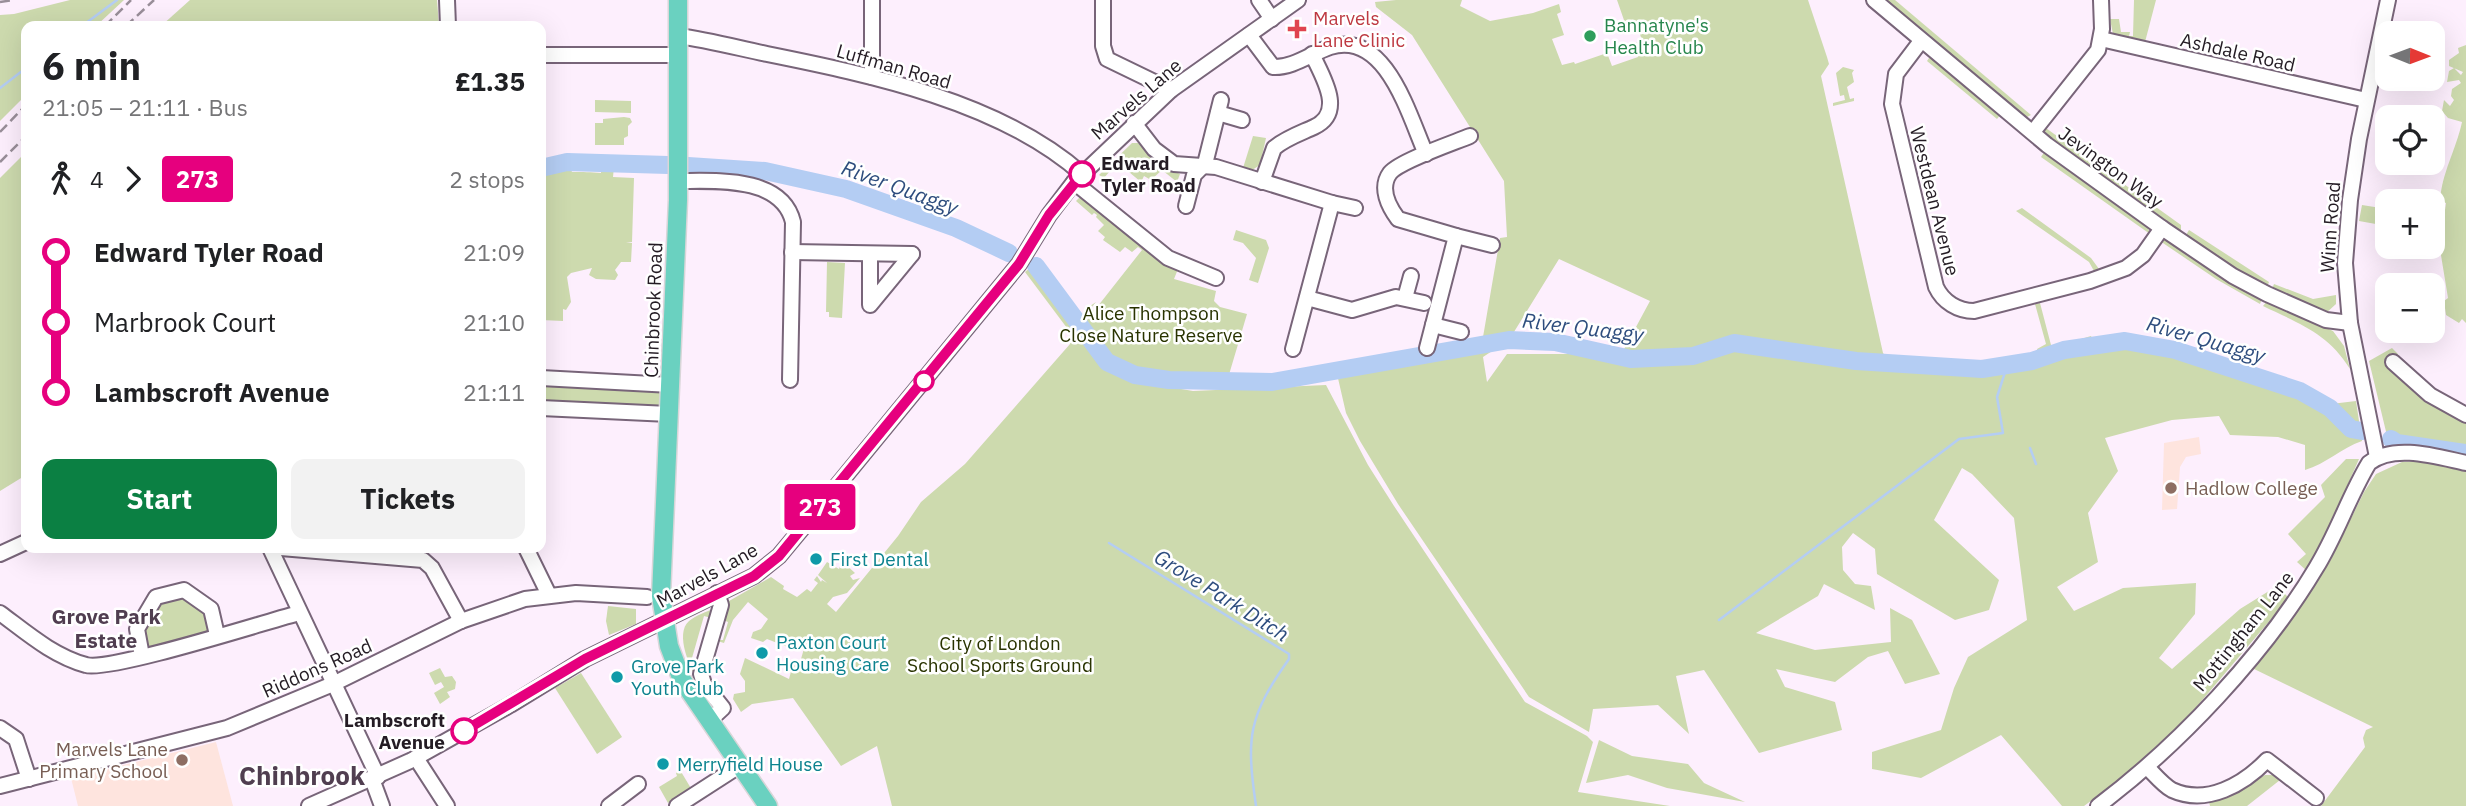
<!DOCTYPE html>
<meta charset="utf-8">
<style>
body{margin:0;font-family:"IBM Plex Sans",sans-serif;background:#f2f2f2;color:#202124;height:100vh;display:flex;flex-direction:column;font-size:26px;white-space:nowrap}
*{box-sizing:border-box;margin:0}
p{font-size:23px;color:#757577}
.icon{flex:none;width:38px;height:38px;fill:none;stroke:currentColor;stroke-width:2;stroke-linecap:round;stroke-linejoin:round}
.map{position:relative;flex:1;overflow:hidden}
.side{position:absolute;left:21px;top:21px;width:525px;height:532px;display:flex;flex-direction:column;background:#fff;border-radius:14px;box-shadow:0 7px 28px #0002}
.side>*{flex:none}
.badge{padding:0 14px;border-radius:5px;font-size:24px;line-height:46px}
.needle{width:46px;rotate:91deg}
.tools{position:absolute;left:2375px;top:21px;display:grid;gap:14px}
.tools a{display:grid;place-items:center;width:70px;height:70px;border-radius:14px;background:#fff;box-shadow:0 7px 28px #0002;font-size:35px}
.map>.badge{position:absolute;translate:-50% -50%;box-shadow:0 0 0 4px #fff}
.legs{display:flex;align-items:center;gap:10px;height:77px;padding:0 21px;font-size:23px}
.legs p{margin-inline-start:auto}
.overview{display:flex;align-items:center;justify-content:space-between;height:119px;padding:0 21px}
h1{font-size:38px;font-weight:700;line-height:52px}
.button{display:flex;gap:14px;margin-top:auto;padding:14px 21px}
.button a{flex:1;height:80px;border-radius:14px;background:#0b8043;color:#fff;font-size:28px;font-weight:700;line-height:80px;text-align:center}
.button a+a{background:#f2f2f2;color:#202124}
ul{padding:0 21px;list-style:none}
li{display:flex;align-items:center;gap:24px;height:70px;font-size:26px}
li i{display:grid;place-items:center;width:10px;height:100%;margin:0 9px;background:currentColor}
li i::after{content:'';width:18px;height:18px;margin:-9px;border:5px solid;border-radius:50%;background:#fff}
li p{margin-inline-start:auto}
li:first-child i{background:linear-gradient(#0000 50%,currentColor 0)}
li:last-child i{background:linear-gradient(currentColor 50%,#0000 0)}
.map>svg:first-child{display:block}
.education{fill:#fee4de}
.green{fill:#cddaae;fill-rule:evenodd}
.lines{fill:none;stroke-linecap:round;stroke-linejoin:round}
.stream{stroke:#b4cdf3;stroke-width:2.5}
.river{stroke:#b4cdf3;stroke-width:18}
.minor-casing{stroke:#786579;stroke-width:18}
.major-casing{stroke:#d8d6d8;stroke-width:21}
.minor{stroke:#fff;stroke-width:14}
.major{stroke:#6ad1c0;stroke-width:18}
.rail{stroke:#998e99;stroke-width:2.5;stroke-dasharray:10 5;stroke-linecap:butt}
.line-1-casing{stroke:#fff;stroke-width:16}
.line-1{stroke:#e6007e;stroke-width:10}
.health-dot{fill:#e0444e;stroke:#fff;stroke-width:2.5}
.leisure-dot{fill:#2e9e5b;stroke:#fff;stroke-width:2.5}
.stop-1-dot{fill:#fff;stroke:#e6007e;stroke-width:3.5}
.education-dot{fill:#8d6e63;stroke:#fff;stroke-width:2.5}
.culture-dot{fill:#0f9aa8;stroke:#fff;stroke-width:2.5}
.labels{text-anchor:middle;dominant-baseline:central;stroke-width:5;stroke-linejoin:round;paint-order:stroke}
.health-label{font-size:19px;fill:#be3a42;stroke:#fff;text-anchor:start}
.leisure-label{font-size:19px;fill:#27864d;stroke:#fff;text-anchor:start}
.street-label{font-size:19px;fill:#241c24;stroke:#fff}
.stop-label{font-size:19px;font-weight:bold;fill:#241c24;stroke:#fff;text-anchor:start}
.park-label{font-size:19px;fill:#293300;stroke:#fff}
.education-label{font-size:19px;fill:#785e54;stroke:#fff;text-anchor:start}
.culture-label{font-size:19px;fill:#0d838f;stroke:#fff;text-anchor:start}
.water-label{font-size:21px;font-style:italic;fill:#2e4d7e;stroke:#fff}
.neighbourhood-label{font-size:21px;font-weight:bold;fill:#503e50;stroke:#fff}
.district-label{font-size:26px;font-weight:bold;fill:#503e50;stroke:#fff}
</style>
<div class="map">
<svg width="2466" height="806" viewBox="0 0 2466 806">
<rect width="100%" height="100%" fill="#fdeffd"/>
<g class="education">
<path d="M 2199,437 L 2201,454 L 2186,457 L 2180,467 L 2177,509 L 2162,510 L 2164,443 Z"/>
<path d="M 216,742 L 233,806 L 78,806 L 71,778 Z"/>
</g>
<g class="green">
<path d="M 70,0 L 124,0 L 96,26 L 26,26 L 26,95 L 0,121 L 0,15 L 14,14 Z"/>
<path d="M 190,0 L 437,0 L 439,26 L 161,26 Z"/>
<path d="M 1396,0 L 1462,0 L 1460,6 L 1490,21 L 1533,13 L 1559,4 L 1561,12 L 1557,14 L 1564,35 L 1552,39 L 1562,65 L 1574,62 L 1575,64 L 1607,53 L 1612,66 L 1638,57 L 1634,44 L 1642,40 L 1635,20 L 1625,23 L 1617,0 L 1808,0 L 1827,57 L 1829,64 L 1821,76 L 1883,353 L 1887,358 L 1975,370 L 2038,355 L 2037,349 L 2046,344 L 2035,304 L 2040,303 L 2051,345 L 2054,347 L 2091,336 L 2095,345 L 2125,341 L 2175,350 L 2301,388 L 2331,404 L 2356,401 L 2362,441 C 2341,448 2326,464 2305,470 L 2305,445 L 2278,437 L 2230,435 L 2219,416 L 2172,420 L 2105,438 L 2118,471 L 2088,513 L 2098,562 L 2057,587 L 2074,611 L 2123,588 L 2196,583 L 2195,614 L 2159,658 L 2172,669 L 2240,609 L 2277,586 L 2289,598 L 2187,718 L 2126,775 L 2084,806 L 2062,806 L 2001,735 L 1921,778 L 1872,769 L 1872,752 L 1941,730 L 1954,688 L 1968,657 L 2027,620 L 2014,518 L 1972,474 L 1962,468 L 1934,520 L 1999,580 L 1989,610 L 1955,620 L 1877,574 L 1875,549 L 1853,533 L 1842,547 L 1843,570 L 1855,584 L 1871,586 L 1875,610 L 1824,584 L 1818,596 L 1756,633 L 1815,650 L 1891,642 L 1890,608 L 1912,620 L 1940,674 L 1905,684 L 1888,651 L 1868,657 L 1835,682 L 1776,669 L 1785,687 L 1835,702 L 1842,730 L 1759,753 L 1704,670 L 1676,676 L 1689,734 L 1658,705 L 1593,709 L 1589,732 L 1529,697 L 1398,504 L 1360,441 L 1346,413 L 1337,374 L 1506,341 L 1483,337 L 1500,238 L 1507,237 L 1504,181 L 1412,35 L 1376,7 L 1375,2 ZM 1559,259 L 1650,301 L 1616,364 L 1572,354 L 1507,354 L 1487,382 L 1483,357 L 1509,340 Z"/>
<path d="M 1884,0 L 1895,0 L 2031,115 L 2025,118 Z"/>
<path d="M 2134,0 L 2156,0 L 2145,42 L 2113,34 L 2110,19 L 2119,19 L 2121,32 L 2130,32 L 2129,36 L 2133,36 Z"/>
<path d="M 2466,45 L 2466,323 L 2462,319 L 2459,323 L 2446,315 L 2444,301 L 2448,298 L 2439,243 L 2433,242 L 2432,216 L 2444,217 L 2446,203 L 2440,201 C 2442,172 2456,150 2462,122 L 2448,118 L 2442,111 L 2444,100 L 2450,106 L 2454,100 L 2451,96 L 2452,89 L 2461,83 L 2459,80 L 2447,82 L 2449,71 L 2454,68 L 2461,75 L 2463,72 L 2449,66 L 2449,60 L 2459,53 L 2458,48 Z"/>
<path d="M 1931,55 L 2001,114 L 1997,119 L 1927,61 Z"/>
<path d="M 1843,67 L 1854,70 L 1852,73 L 1854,82 L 1847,87 L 1850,99 L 1854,98 L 1854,101 L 1833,106 L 1833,103 L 1845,100 L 1844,95 L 1840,96 L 1836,73 Z"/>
<path d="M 595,100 L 631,101 L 631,113 L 595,112 Z"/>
<path d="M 624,117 L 630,118 L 632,122 L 628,126 L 628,136 L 624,138 L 624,145 L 595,145 L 595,123 L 603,123 L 603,119 Z"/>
<path d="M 2043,126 L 2181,225 L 2181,231 L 2045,135 Z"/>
<path d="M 1253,136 L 1266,138 L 1260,165 L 1252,170 L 1243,168 Z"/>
<path d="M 1132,143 L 1138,143 L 1158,164 L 1180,174 L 1177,182 L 1162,170 L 1151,180 L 1144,176 L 1141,182 L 1117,162 L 1117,166 L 1115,165 L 1104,178 L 1099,175 Z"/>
<path d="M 2045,151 L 2147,224 L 2150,234 L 2041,157 Z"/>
<path d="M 26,152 L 26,475 L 0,491 L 0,178 Z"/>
<path d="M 560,162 L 570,167 L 572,172 C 583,172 591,172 601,173 L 601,166 L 614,167 L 613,177 L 634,178 L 632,242 L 626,242 L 632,243 L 631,262 L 621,262 L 615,270 L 618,275 L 615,280 L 596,279 L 589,275 L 592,268 L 571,273 L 567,277 L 571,302 L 566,310 L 563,309 L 563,321 L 541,320 L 541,164 Z"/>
<path d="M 1080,197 L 1178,269 L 1174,279 L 1216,291 L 1214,301 L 1220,307 L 1247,314 L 1228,378 C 1191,381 1142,382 1110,360 C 1099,353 1091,336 1083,326 L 1092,312 L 1087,308 L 1096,302 L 1091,308 L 1094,311 L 1142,250 L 1138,247 L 1132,252 L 1125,247 L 1120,252 L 1103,240 L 1105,237 L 1098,231 L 1104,225 L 1096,217 L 1097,215 L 1094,213 L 1092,215 L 1076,201 Z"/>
<path d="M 2362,205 L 2387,209 L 2387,226 L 2359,221 Z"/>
<path d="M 2022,208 L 2091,258 L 2099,269 L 2094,271 L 2089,262 L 2016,211 Z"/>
<path d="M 1236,230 L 1266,240 L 1269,248 L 1258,283 L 1249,280 L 1256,258 L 1243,243 L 1233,240 Z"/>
<path d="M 2189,230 L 2269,282 L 2267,287 C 2238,274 2211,255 2186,235 Z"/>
<path d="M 2166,239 L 2262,299 L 2260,304 L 2216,279 L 2160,241 Z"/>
<path d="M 827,262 L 845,263 L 842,318 L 829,317 L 829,312 L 826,312 Z"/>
<path d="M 1031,267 L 1106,364 L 1134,378 L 1134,381 L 1193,391 L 1326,385 L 1368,465 L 1394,506 L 1525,702 L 1587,736 L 1593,742 L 1578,792 L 1670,806 L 892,806 L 877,746 L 841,766 L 793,698 L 752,704 L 741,712 L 733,699 L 734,694 L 745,692 L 745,681 L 740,674 L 745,658 L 789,679 L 793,664 L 799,666 L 805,645 L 792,641 L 790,648 L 767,639 L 763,642 L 751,638 L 753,632 L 761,629 L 768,619 L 748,602 L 733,620 L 724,643 L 714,640 L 723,640 L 728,622 L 723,620 L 729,601 L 771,577 L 784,586 L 783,589 L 797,597 L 807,589 L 811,592 L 818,583 L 814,580 L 817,576 L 821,582 L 822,580 L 827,583 L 818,575 L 827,562 L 839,569 L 842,561 L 855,573 L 850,576 L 853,580 L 860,578 L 847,593 L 833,597 L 827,604 L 836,612 L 898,536 L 921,502 L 965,464 L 1070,344 L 1073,336 L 1025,272 Z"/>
<path d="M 2274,284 L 2313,299 L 2336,295 L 2336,304 L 2325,314 L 2272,289 Z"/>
<path d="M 2267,301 L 2333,331 L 2344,346 L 2350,369 C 2328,333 2300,324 2263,306 Z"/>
<path d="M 2392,348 L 2398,354 L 2398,359 L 2466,421 L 2466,455 L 2389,444 L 2369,361 Z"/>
<path d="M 541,383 L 662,388 L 661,410 L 541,405 Z"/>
<path d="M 2346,459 L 2359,459 L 2317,555 L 2307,571 L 2297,562 L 2306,554 L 2288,534 L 2325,497 L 2321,485 Z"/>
<path d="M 2422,461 L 2466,468 L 2466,806 L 2321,806 L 2365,747 L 2363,738 L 2366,730 L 2373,727 L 2252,668 L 2329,563 L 2364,492 L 2376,474 L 2402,462 Z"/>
<path d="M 184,590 L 211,609 L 217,635 L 142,656 L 137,629 L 156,597 Z"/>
<path d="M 608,606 L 636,609 L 636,624 L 609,635 L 606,621 Z"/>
<path d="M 714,608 L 711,618 L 704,616 L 692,658 L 697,660 L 699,683 C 691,670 674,634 689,621 C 696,615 707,612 714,608 Z"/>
<path d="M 440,668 L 445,677 L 452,676 L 456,682 L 455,689 L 447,692 L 450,697 L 440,704 L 434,693 L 444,687 L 441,682 L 435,685 L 429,673 Z"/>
<path d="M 581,673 L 622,737 L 597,754 L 555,688 Z"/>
<path d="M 1599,740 L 1632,756 L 1688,764 L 1704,783 L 1745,802 L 1667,788 L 1628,775 L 1586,783 Z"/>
<path d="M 680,770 L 692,790 L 668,803 L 659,787 L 677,776 L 676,773 Z"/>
<path d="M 2265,775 L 2276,775 L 2280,780 L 2247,806 L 2210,806 L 2209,802 L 2229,797 Z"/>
</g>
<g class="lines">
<g class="stream">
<path d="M 82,26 L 117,0"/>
<path d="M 0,88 L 26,68"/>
<path d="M 1195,386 L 1202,380"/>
<path d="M 2030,448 L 2036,464"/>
<path d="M 1109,543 L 1289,654 L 1289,659 C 1248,717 1246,737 1256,806"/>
<path d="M 1719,620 L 1959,439 L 2003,433 L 1997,397 L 2007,366"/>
</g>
<g class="river">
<path d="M 688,166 L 765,171 L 846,189 L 956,228 L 1009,253"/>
<path d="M 541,168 L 567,162 L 668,165"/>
<path d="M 1036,266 L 1107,362 L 1135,375 L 1169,380 L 1272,382 L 1509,340 L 1555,342 L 1631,359 L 1693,356 L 1734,343 L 1856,361 L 1982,369 L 2032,361 L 2064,350 L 2125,341 L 2175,350 L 2300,391 L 2330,408 L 2351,429 L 2362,431"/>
<path d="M 2391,439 L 2397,443 L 2466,453"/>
</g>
<defs>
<g id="minor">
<path d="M 447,0 L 448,26"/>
<path d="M 1103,0 L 1103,46 L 1107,59 L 1171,90"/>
<path d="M 1259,0 L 1272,19"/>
<path d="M 1874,0 L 2047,145 L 2162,228 L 2233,276 L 2267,294 L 2326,320 L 2350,323"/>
<path d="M 1249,35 L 1273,67 C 1293,68 1312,53 1330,47 C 1386,29 1409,116 1426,154"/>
<path d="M 678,36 C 708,40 738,48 767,54 C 871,75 1001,102 1082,174"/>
<path d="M 2101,39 L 2366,100"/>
<path d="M 1921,41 L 1896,74 L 1892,104 L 1936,287 C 1943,302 1958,311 1974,311 L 2090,281 L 2126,268 L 2143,255 L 2162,228"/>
<path d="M 541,55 L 678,55"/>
<path d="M 872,77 L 872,0"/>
<path d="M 1218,113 L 1242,120"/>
<path d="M 1134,123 L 1154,149 L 1174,164 L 1216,167 L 1332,203 L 1293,349"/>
<path d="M 2033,132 L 2098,50 L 2102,29 L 2101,0"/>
<path d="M 679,181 C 716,181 782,176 793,222 L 790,380"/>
<path d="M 1074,182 L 1168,258 L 1216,278"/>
<path d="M 1262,182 L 1274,148 C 1286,138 1301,133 1314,127 C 1346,112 1322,76 1312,54"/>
<path d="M 1332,203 L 1355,208"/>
<path d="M 1186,206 L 1194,175 L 1205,164 L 1221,100"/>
<path d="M 1456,236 L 1492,245"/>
<path d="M 792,252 L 912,254"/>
<path d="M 870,254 L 870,305 L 912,254"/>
<path d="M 1307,298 L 1352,310 L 1396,297 L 1424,303"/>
<path d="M 1405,298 L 1411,276"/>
<path d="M 1433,325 L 1461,332"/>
<path d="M 1427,348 L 1456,236 L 1398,219 C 1389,207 1379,188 1390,173 C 1400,161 1453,143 1470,136"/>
<path d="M 2393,362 L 2430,395 L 2466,415"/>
<path d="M 541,378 L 671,385"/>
<path d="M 541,408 L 669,414"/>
<path d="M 2377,457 L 2350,323 L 2345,263 L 2350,200 L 2359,139 L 2388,0"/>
<path d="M 270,548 L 378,777"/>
<path d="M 281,548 L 423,560 L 432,568 L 461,621"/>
<path d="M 526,548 L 549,595"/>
<path d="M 0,554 L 26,542"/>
<path d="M 0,613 C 27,633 53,656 86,665 C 109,672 265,622 299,613"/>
<path d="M 142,656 L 137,629 L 156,597 L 184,590 L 211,609 L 217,635"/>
<path d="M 709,721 L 723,708 L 704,684 L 701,674 L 721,605 L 717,593"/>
<path d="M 0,728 L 16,739 L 29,779"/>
<path d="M 416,758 L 447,806"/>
<path d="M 2147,767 C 2155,775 2163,785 2172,790 C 2207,806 2244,784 2267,760 L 2316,798"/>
<path d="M 372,779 L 382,806"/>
<path d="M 0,786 L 227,728 L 333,684 L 461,621 L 525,599 L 576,593 L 647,597"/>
<path d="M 309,806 L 410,761 L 510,705 L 585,659 L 754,576 L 779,556 L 809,520 L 1019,264 L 1049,215 L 1074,182 L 1171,90 L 1298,0"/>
<path d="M 609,806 L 638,784"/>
<path d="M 677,806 L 739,766"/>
<path d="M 2098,806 C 2179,745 2264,655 2316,568 C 2337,534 2349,496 2369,463 C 2394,443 2438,457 2466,463"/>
</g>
<path id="major" d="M 678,0 L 678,200 L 661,596 L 669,646 L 682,680 L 768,806"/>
</defs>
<use href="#minor" class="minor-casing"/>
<use href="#major" class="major-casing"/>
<use href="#minor" class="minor"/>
<use href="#major" class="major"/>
<g class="rail">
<path d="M 0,2 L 14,0"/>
<path d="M 105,26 L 131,0"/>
<path d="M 126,26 L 154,0"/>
<path d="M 0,132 L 26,105"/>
<path d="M 0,162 L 26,136"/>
</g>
</g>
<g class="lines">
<defs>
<path id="line-1" d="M 464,731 L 585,659 L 754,576 L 779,556 L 940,360 L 1019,264 L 1049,215 L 1082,174"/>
</defs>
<use href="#line-1" class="line-1-casing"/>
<use href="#line-1" class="line-1"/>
</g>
<path class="health-dot" d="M1293.5 18.5h7v7h7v7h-7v7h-7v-7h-7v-7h7z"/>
<circle class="leisure-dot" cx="1590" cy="36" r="7"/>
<g class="stop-1-dot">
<circle cx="1082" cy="174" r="12"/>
<circle cx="924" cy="381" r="9"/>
<circle cx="464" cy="731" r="12"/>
</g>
<g class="education-dot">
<circle cx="2171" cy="488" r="7"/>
<circle cx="182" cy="760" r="7"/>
</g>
<g class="culture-dot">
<circle cx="816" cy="559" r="7"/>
<circle cx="762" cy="653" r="7"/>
<circle cx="617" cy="677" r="7"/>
<circle cx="663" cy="764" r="7"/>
</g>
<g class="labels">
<g class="health-label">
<text x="1313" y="18">Marvels<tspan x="1313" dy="22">Lane Clinic</tspan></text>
</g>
<g class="leisure-label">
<text x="1604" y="25">Bannatyne's<tspan x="1604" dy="22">Health Club</tspan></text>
</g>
<g class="street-label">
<text transform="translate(2238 52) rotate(13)">Ashdale Road</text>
<text transform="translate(894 66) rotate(16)">Luffman Road</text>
<text transform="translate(1136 99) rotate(-41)">Marvels Lane</text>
<text transform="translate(2111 167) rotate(36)">Jevington Way</text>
<text transform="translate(1935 201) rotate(76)">Westdean Avenue</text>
<text transform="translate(2330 227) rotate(-86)">Winn Road</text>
<text transform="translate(653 310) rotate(-88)">Chinbrook Road</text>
<text transform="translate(707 575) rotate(-29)">Marvels Lane</text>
<text transform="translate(2243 631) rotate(-51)">Mottingham Lane</text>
<text transform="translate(317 668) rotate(-24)">Riddons Road</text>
</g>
<g class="stop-label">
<text x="1101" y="163">Edward<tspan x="1101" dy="22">Tyler Road</tspan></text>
<text x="445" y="720" text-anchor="end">Lambscroft<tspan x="445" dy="22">Avenue</tspan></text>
</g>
<g class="park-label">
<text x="1151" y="313">Alice Thompson<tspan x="1151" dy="22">Close Nature Reserve</tspan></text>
<text x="1000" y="643">City of London<tspan x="1000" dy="22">School Sports Ground</tspan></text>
</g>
<g class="education-label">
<text x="2185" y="488">Hadlow College</text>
<text x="168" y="749" text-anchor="end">Marvels Lane<tspan x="168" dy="22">Primary School</tspan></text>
</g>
<g class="culture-label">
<text x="830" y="559">First Dental</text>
<text x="776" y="642">Paxton Court<tspan x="776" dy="22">Housing Care</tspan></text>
<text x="631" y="666">Grove Park<tspan x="631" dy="22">Youth Club</tspan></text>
<text x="677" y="764">Merryfield House</text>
</g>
<g class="water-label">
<text transform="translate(900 187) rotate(20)">River Quaggy</text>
<text transform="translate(1583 327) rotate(7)">River Quaggy</text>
<text transform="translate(2206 339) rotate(16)">River Quaggy</text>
<text transform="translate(1222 595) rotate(32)">Grove Park Ditch</text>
</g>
<g class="neighbourhood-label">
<text x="106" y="616">Grove Park<tspan x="106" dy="24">Estate</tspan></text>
</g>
<g class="district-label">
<text x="302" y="775">Chinbrook</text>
</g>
</g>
</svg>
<div class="tools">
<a><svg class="needle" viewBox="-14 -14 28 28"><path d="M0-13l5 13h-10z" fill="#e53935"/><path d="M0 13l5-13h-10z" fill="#757577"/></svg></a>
<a><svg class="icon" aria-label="locate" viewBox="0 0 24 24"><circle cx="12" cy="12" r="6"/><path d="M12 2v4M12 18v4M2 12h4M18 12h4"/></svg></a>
<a>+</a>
<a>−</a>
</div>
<b class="badge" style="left:820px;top:507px;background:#e6007e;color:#fff">273</b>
<section class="side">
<div class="overview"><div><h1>6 min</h1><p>21:05 – 21:11 · Bus</p></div><b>£1.35</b></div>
<div class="legs"><svg class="icon" aria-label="walk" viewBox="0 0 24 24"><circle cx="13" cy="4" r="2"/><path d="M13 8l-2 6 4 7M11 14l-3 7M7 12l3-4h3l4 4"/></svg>4<svg class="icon" aria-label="forward" viewBox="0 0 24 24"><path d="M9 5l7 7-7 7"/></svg><b class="badge" style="background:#e6007e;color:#fff">273</b><p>2 stops</p></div>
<ul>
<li><i style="color:#e6007e"></i><b>Edward Tyler Road</b><p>21:09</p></li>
<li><i style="color:#e6007e"></i><span>Marbrook Court</span><p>21:10</p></li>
<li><i style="color:#e6007e"></i><b>Lambscroft Avenue</b><p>21:11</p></li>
</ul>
<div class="button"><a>Start</a><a>Tickets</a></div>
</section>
</div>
